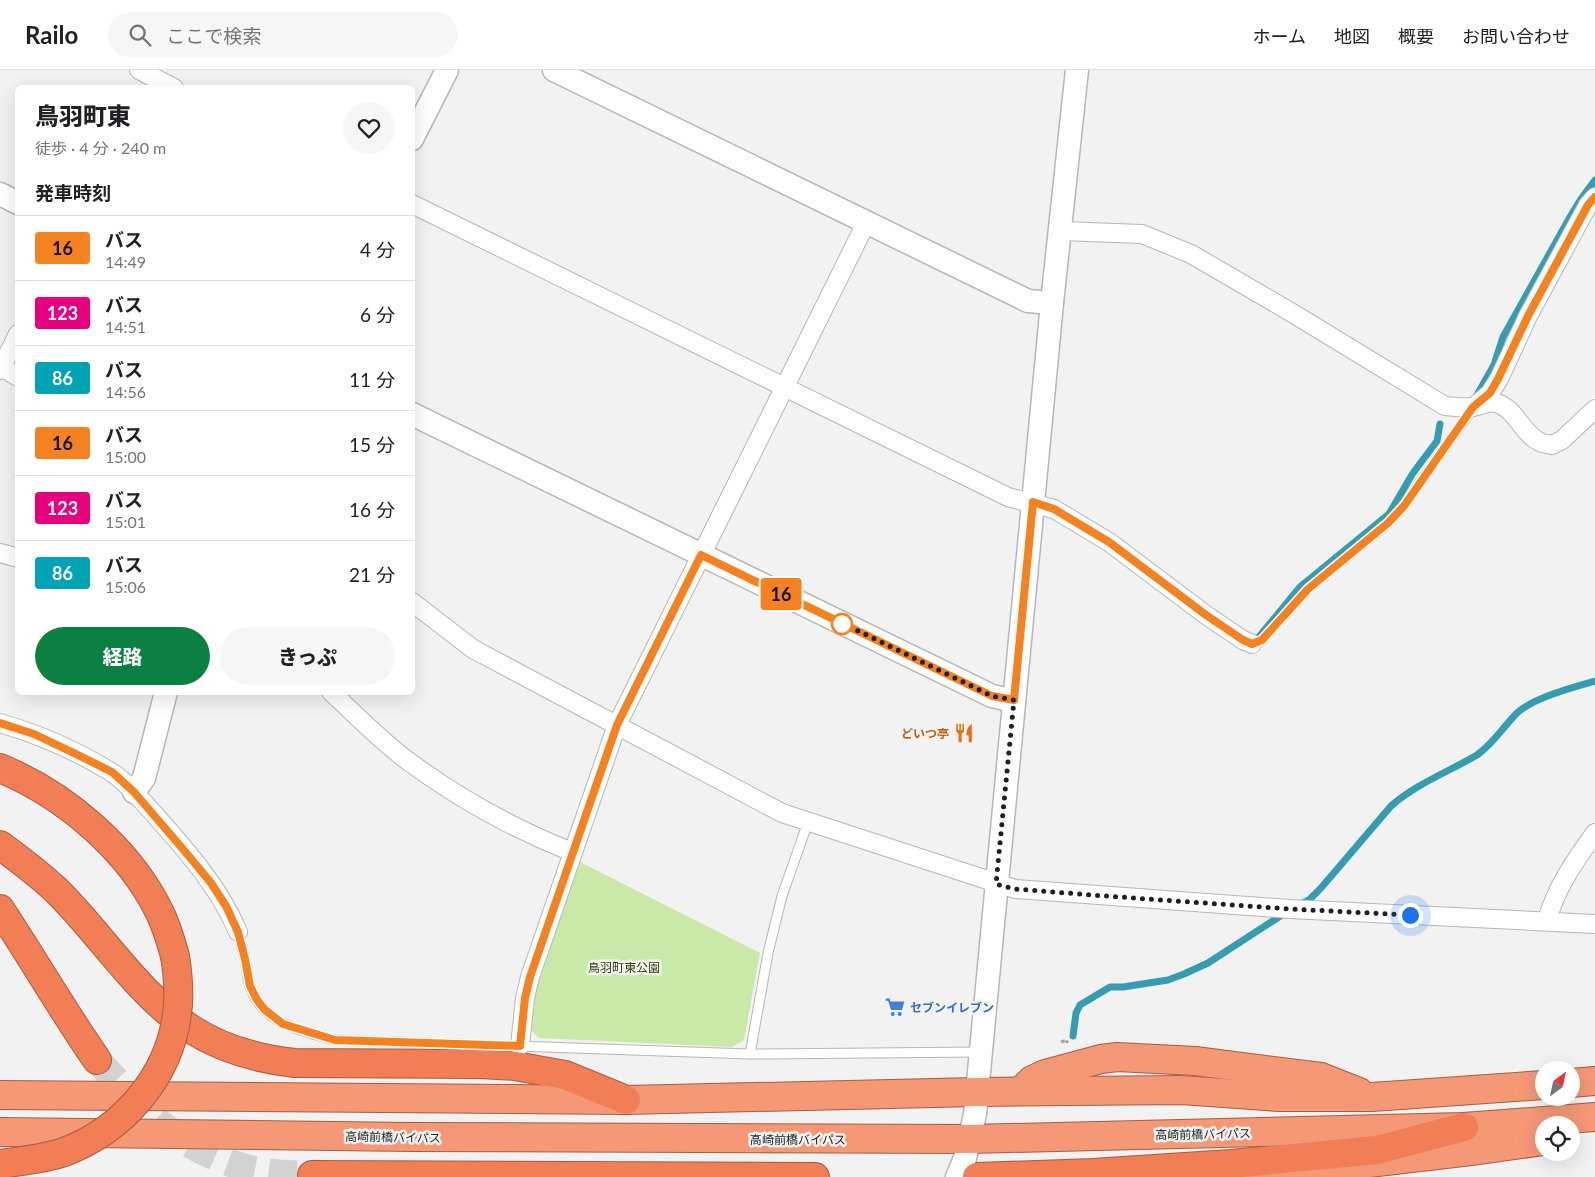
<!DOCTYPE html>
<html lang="ja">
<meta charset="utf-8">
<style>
body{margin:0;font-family:Lato,"Noto Sans JP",sans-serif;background:#f6f6f6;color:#202124;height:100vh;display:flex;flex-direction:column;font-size:19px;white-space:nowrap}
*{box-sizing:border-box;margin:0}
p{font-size:16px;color:#757577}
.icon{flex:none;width:28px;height:28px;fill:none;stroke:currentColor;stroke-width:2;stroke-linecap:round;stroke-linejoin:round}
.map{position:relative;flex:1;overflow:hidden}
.sheet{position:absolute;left:15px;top:15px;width:400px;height:610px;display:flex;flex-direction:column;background:#fff;border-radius:8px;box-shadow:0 5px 20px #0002}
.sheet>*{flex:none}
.badge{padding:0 10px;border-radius:4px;font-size:18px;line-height:32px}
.needle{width:32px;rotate:33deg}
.controls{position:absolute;left:1535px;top:991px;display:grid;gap:10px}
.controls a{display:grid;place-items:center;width:45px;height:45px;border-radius:50%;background:#fff;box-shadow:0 5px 20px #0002;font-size:25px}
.you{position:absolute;width:25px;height:25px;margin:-12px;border:4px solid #fff;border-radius:50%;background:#1a73e8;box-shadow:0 0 0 8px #1a73e833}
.map>.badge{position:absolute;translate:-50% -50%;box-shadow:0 0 0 2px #fff}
h2{padding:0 20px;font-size:19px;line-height:45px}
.round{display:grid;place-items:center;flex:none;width:52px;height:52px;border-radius:26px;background:#f6f6f6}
.head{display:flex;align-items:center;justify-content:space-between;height:85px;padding:0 20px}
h1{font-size:24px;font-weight:800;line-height:38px}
.action{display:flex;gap:10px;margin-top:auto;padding:10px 20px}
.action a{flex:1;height:58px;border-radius:30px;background:#0b8043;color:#fff;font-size:20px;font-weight:800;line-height:58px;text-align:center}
.action a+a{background:#f6f6f6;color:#202124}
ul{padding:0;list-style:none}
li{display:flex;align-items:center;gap:15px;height:65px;padding:0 20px;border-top:1px solid #e0e0e0}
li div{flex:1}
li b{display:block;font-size:19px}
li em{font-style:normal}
li .badge{min-width:55px;font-weight:700;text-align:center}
header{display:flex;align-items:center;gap:30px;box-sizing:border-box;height:70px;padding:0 25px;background:#fff;border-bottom:1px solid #e0e0e0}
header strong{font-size:24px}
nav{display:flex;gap:28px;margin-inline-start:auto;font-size:18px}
.search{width:350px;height:45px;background:#f6f6f6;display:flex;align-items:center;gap:12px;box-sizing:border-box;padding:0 18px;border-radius:28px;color:#757577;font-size:19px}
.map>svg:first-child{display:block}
.green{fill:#c9e9a8}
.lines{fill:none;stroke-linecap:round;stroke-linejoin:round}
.stream{stroke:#349db1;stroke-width:7}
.motorway-tunnel{stroke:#d2d2d3;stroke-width:28;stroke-dasharray:28 14;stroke-linecap:butt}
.service-casing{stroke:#b6b6b8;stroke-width:11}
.minor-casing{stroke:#b6b6b8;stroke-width:20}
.tertiary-casing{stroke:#b6b6b8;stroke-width:25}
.trunk-casing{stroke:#a75d41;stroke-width:30}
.motorway-casing{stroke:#a75d41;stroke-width:30}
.path{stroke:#a2a2a3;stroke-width:3;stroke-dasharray:4 2.5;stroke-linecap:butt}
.service{stroke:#fff;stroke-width:9}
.minor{stroke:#fff;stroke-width:18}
.tertiary{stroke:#fff;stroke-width:22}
.trunk{stroke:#f49876;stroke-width:28}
.motorway{stroke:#f17e54;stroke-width:28}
.motorway-bridge-casing{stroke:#a75d41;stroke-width:30;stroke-linecap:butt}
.motorway-bridge{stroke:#f17e54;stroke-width:28}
.line-casing{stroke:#fff;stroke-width:11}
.line{stroke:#f58220;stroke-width:8}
.walk{stroke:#1e1f1f;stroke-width:5;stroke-dasharray:0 9}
.stop-dot{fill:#fff;stroke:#f58220;stroke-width:2.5}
.labels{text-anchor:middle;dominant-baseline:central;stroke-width:5;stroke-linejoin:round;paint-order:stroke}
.food-label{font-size:12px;font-weight:bold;fill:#c56008;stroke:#f2f2f3;text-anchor:end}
.park-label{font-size:12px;fill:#2b4400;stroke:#f2f2f3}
.shop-label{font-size:12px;font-weight:bold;fill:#366cbe;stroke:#f2f2f3;text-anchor:start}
.street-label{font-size:12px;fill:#1e1f1f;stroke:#f2f2f3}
</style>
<header>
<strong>Railo</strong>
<div class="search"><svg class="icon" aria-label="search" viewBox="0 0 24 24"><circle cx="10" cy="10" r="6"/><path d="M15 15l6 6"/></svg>ここで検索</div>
<nav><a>ホーム</a><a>地図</a><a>概要</a><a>お問い合わせ</a></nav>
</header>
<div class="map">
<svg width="1595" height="1107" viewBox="0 0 1595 1107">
<rect width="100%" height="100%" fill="#f2f2f3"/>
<path class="green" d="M 580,792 L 760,883 L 744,970 L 732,977 L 539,968 L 530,959 L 534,926 Z"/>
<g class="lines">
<g class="stream">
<path d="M 1477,325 L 1494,295 L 1503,267 L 1570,147 L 1581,129 L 1595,110"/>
<path d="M 1258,568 L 1300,517 L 1389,444 L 1413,403 L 1437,371 L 1440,354"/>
<path d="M 1299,835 L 1309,830 L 1321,818 L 1391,736 C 1416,714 1448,702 1477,685 C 1493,674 1504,656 1517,643 C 1533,628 1574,617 1595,611"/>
<path d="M 1073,966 L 1076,943 L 1080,935 L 1110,917 L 1123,917 L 1168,910 L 1184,904 L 1208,893 L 1285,843"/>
</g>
<path class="motorway-tunnel" d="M 97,990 C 114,1008 131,1028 150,1045 C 175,1068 211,1088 243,1097 C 265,1104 290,1104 312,1105"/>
<defs>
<g id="service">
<path d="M 1252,574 L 1262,570 L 1308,519 L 1388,453 L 1404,435 L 1473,338"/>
<path d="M 238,862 C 240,871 243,880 245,889 C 247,897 247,907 250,916 C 262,954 302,961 335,970 L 750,984 L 980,982"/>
<path d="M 750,984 L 768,883 L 782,826 L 808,752"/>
</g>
<g id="minor">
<path d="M 139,0 L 174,18"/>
<path d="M 412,134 L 1008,427 L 1054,439 L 1109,472 L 1206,545 L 1243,570 L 1252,574"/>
<path d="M 1061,161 L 1142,164 L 1191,184 L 1294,244 L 1445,336 C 1454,337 1464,338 1473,337 C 1481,336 1487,331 1496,333 C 1516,338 1522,364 1540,372 C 1543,374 1548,374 1552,375 L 1562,370 L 1595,339"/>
<path d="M 0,296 L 18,307"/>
<path d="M 0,300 L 18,264"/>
<path d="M 1475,336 L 1490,323 L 1499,309 L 1528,246 L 1588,135 L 1595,127"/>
<path d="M 0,483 L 18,488"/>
<path d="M 412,532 L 473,579 L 782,743 L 1015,819 L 1290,839 L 1595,854"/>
<path d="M 331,622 C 356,645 381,671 408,691 C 458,728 514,759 572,782"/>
<path d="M 0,653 C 38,664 77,681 111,702 C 128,713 141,730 155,745 C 186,780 220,818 238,862"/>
<path d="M 1547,851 C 1555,819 1576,789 1595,763"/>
<path d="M 520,976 L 525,928 L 530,907 L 617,655 L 866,153"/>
</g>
<g id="tertiary">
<path d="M 554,0 L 1028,231 L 1052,233"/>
<path d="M 412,69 L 447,0"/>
<path d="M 0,124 L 18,133"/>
<path d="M 412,344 L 992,626 L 1014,631"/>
<path d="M 134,722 L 144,708 L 166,622"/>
<path d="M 957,1107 L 965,1088 L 975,1044 L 1052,233 L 1077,0"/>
</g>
<g id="trunk">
<path d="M 1571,1013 L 1595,1011"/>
<path d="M 1021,1021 L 1032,1010 L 1045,1004 L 1101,989 L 1117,987 L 1195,991 L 1321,1007 L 1359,1022"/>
<path d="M 0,1025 L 626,1030 L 977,1022 L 1181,1020 L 1279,1027 L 1372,1027 L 1544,1015"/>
<path d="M 0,1062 L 411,1067 L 970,1069 L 1464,1057 L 1595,1047"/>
<path d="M 1251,1107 L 1471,1081 L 1544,1071"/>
</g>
<g id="motorway">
<path d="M 0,698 C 65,725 129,779 160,843 C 167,857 171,872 175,886"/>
<path d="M 0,775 C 19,789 39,804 56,820 C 102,865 137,924 191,959 C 222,979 259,989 295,993 L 480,994 L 515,996 L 565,1005 L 626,1030"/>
<path d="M 0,839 C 33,889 63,941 97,990"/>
<path d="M 312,1105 L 815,1107"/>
<path d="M 977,1107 L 1093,1103 L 1231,1094 L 1377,1080 L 1464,1057"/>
</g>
</defs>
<use href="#service" class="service-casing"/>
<use href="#minor" class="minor-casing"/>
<use href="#tertiary" class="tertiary-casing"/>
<use href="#trunk" class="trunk-casing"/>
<use href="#motorway" class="motorway-casing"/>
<path class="path" d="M 1061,972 L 1067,970 L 1067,973"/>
<use href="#service" class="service"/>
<use href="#minor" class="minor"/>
<use href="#tertiary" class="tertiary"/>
<use href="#trunk" class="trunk"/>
<use href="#motorway" class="motorway"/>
<defs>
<path id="motorway-bridge" d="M 0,1094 C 21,1091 44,1089 64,1082 C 123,1060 169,1007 177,944 C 180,924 178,905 175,886"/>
</defs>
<use href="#motorway-bridge" class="motorway-bridge-casing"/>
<use href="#motorway-bridge" class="motorway-bridge"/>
</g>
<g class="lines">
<defs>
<path id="line" d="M 0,653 L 34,664 L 80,686 L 112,702 L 134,722 L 188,785 L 211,813 L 226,836 L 238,862 L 245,889 L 250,916 L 257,930 L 265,940 L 283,954 L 335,970 L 520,976 L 525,928 L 530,907 L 617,655 L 701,485 L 992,626 L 1014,630 L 1033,432 L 1054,439 L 1109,472 L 1206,545 L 1243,570 L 1252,574 L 1262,570 L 1308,519 L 1388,453 L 1404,436 L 1473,337 L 1490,323 L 1498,309 L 1528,246 L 1588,135 L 1595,127"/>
</defs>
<use href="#line" class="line-casing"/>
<use href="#line" class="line"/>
<path class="walk" d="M 842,554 L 838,551 L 992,626 L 1014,630 L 996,814 L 1015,819 L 1105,826 L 1290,839 L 1410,845"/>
</g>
<defs>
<symbol id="restaurant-bare" viewBox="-9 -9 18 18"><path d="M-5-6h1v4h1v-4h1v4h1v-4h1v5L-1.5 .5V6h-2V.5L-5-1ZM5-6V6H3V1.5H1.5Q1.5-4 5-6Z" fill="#e8710a" stroke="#f2f2f3" stroke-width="2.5" paint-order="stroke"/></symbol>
<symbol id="supermarket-bare" viewBox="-9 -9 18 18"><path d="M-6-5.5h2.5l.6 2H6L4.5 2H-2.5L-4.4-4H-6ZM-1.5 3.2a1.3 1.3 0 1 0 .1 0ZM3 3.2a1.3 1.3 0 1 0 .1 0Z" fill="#3f7fe0" stroke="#f2f2f3" stroke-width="2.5" paint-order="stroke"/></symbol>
</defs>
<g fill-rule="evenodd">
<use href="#restaurant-bare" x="950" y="649" width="28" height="28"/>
<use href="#supermarket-bare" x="881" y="923" width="28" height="28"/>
</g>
<circle class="stop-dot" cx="842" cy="554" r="10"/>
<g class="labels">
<g class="food-label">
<text x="949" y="663">どいつ亭</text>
</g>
<g class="park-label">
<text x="624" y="897">鳥羽町東公園</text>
</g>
<g class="shop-label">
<text x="910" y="937">セブンイレブン</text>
</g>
<g class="street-label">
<text transform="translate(1203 1064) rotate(-1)">高崎前橋バイパス</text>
<text transform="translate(393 1067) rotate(1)">高崎前橋バイパス</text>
<text x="798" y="1069">高崎前橋バイパス</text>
</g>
</g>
</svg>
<div class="controls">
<a><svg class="needle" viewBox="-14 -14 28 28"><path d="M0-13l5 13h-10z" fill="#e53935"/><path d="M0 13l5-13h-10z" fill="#757577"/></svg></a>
<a><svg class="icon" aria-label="locate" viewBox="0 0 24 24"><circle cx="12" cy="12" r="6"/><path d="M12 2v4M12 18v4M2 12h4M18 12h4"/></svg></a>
</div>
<div class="you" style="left:1410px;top:845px"></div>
<b class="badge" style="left:781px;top:524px;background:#f58220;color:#111">16</b>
<section class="sheet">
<div class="head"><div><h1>鳥羽町東</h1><p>徒歩 · 4 分 · 240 m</p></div><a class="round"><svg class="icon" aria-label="heart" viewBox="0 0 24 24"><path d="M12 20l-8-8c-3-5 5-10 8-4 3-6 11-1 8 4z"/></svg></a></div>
<h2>発車時刻</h2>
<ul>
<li><span class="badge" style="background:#f58220;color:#111">16</span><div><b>バス</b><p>14:49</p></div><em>4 分</em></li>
<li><span class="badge" style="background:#e6007e;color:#fff">123</span><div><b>バス</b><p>14:51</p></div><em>6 分</em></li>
<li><span class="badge" style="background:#00a3b4;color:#fff">86</span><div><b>バス</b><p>14:56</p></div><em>11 分</em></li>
<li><span class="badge" style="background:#f58220;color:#111">16</span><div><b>バス</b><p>15:00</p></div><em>15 分</em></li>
<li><span class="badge" style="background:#e6007e;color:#fff">123</span><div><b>バス</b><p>15:01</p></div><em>16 分</em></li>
<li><span class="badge" style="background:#00a3b4;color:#fff">86</span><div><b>バス</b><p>15:06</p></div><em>21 分</em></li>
</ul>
<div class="action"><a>経路</a><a>きっぷ</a></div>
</section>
</div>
